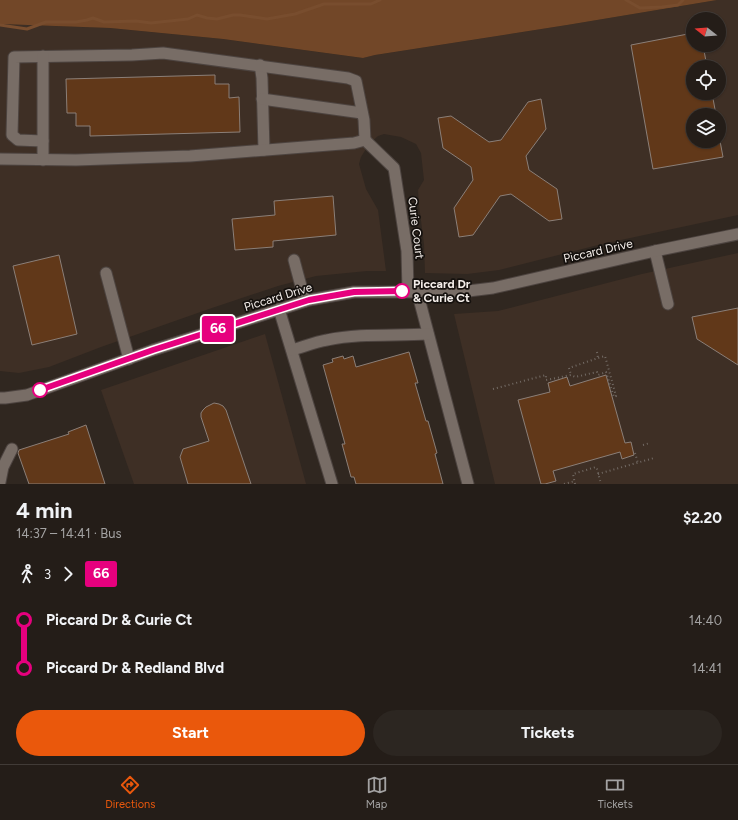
<!DOCTYPE html>
<meta charset="utf-8">
<style>
body{margin:0;font-family:Figtree,sans-serif;background:#2c2621;color:#f1f3f6;height:100vh;display:flex;flex-direction:column;font-size:15px;white-space:nowrap}
*{box-sizing:border-box;margin:0}
p{font-size:13px;color:#a3a2a2}
.icon{flex:none;width:22px;height:22px;fill:none;stroke:currentColor;stroke-width:2;stroke-linecap:round;stroke-linejoin:round}
.map{position:relative;height:484px;overflow:hidden}
.details{display:flex;flex-direction:column;background:#241d18;flex:1}
.details>*{flex:none}
.badge{padding:0 8px;border-radius:3px;font-size:14px;line-height:26px}
.needle{width:26px;rotate:287deg}
.buttons{position:absolute;left:686px;top:12px;display:grid;gap:8px}
.buttons a{display:grid;place-items:center;width:40px;height:40px;border-radius:50%;background:#241d18;box-shadow:0 1px 3px #0004,0 0 0 1px #413b37;font-size:20px}
.map>.badge{position:absolute;translate:-50% -50%;box-shadow:0 0 0 2px #fff}
.legs{display:flex;align-items:center;gap:6px;height:44px;padding:0 16px;font-size:13px}
.legs p{margin-inline-start:auto}
.summary{display:flex;align-items:center;justify-content:space-between;height:68px;padding:0 16px}
h1{font-size:22px;font-weight:700;line-height:30px}
.button{display:flex;gap:8px;margin-top:auto;padding:8px 16px}
.button a{flex:1;height:46px;border-radius:24px;background:#ea580c;color:#fff;font-size:16px;font-weight:700;line-height:46px;text-align:center}
.button a+a{background:#2c2621;color:#f1f3f6}
ul{padding:0 16px;list-style:none}
li{display:flex;align-items:center;gap:14px;height:48px;font-size:15px}
li i{display:grid;place-items:center;width:6px;height:100%;margin:0 5px;background:currentColor}
li i::after{content:'';width:10px;height:10px;margin:-5px;border:3px solid;border-radius:50%;background:#241d18}
li p{margin-inline-start:auto}
li:first-child i{background:linear-gradient(#0000 50%,currentColor 0)}
li:last-child i{background:linear-gradient(currentColor 50%,#0000 0)}
.tabs{display:flex;justify-content:space-around;align-items:center;height:56px;border-top:1px solid #413b37;background:#241d18;font-size:11px;color:#a3a2a2}
.tabs a{display:grid;justify-items:center;gap:2px}
.tabs .active{color:#ea580c}
.map>svg:first-child{display:block}
.built{fill:#3e2f25;fill-rule:evenodd}
.forest{fill:#724728}
.lines{fill:none;stroke-linecap:round;stroke-linejoin:round}
.stream{stroke:#784d2e;stroke-width:3}
.building{fill:#613819;stroke:#8b7f78}
.minor-casing{stroke:#4d4440;stroke-width:13}
.path{stroke:#736b65;stroke-width:2;stroke-dasharray:1 3;stroke-linecap:butt}
.minor{stroke:#786d66;stroke-width:11}
.line-1-casing{stroke:#fff;stroke-width:9}
.line-1{stroke:#e6007e;stroke-width:6}
.stop-1-dot{fill:#fff;stroke:#e6007e;stroke-width:2}
.labels{text-anchor:middle;dominant-baseline:central;stroke-width:3.5;stroke-linejoin:round;paint-order:stroke}
.street-label{font-size:12px;fill:#f3ede9;stroke:#15110e}
.stop-label{font-size:12px;font-weight:bold;fill:#f3ede9;stroke:#15110e;text-anchor:start}
</style>
<div class="map">
<svg width="738" height="484" viewBox="0 0 738 484">
<rect width="100%" height="100%" fill="#302720"/>
<g class="built">
<path d="M 717,0 L 738,0 L 738,215 L 602,244 L 499,270 L 467,274 L 425,273 L 424,244 L 419,205 L 418,190 L 424,180 L 421,153 L 416,144 L 401,137 L 384,134 L 378,136 L 369,144 L 361,157 L 359,164 L 366,189 L 378,210 L 386,271 L 367,271 L 316,276 L 278,286 L 209,309 L 101,347 L 49,367 L 19,373 L 0,371 L 0,24 L 110,28 L 223,39 L 363,58 L 375,55 L 567,25 ZM 693,19 L 719,19 L 719,45 L 693,45 ZM 693,67 L 719,67 L 719,93 L 693,93 ZM 693,115 L 719,115 L 719,141 L 693,141 Z"/>
<path d="M 738,253 L 738,484 L 495,484 L 454,314 L 498,311 L 642,274 Z"/>
<path d="M 265,334 L 306,484 L 134,484 L 101,390 Z"/>
</g>
<path class="forest" d="M 0,0 L 717,0 L 567,25 L 375,55 L 363,58 L 223,39 L 110,28 L 0,24 Z"/>
<g class="lines">
<g class="stream">
<path d="M 626,0 L 640,8 L 662,7 L 678,5 L 683,0"/>
<path d="M 0,25 L 27,29 L 46,22 L 76,22 L 87,20 L 93,18 L 104,22 L 136,21 L 151,23 L 188,19 L 197,15 L 207,18 L 217,19 L 233,15 L 240,15 L 267,19 L 295,14 L 324,4 L 371,4 L 380,0"/>
</g>
</g>
<g class="building">
<path d="M 693,33 L 693,45 L 703,45 L 707,67 L 693,67 L 693,93 L 712,93 L 716,115 L 693,115 L 693,141 L 720,141 L 723,157 L 653,169 L 631,45 Z"/>
<path d="M 215,75 L 215,84 L 229,84 L 229,98 L 239,97 L 240,132 L 90,136 L 90,126 L 76,126 L 76,113 L 67,113 L 66,79 Z"/>
<path d="M 541,99 L 546,129 L 526,156 L 529,170 L 557,189 L 562,219 L 549,221 L 511,194 L 500,196 L 473,235 L 459,237 L 454,208 L 473,180 L 471,167 L 443,148 L 438,118 L 451,116 L 489,142 L 501,140 L 528,102 Z"/>
<path d="M 333,196 L 336,235 L 273,241 L 273,247 L 235,250 L 232,219 L 275,215 L 274,201 Z"/>
<path d="M 59,255 L 77,334 L 32,345 L 13,266 Z"/>
<path d="M 738,308 L 738,365 L 697,339 L 692,317 Z"/>
<path d="M 409,352 L 418,383 L 415,383 L 426,421 L 428,421 L 437,453 L 435,454 L 443,484 L 356,484 L 354,477 L 351,477 L 342,444 L 345,444 L 323,365 L 333,362 L 332,359 L 343,356 L 344,359 L 353,356 L 356,367 Z"/>
<path d="M 606,375 L 625,443 L 631,442 L 634,455 L 622,459 L 620,452 L 553,471 L 556,481 L 545,484 L 541,484 L 518,400 L 550,392 L 548,383 L 567,377 L 570,386 Z"/>
<path d="M 214,403 L 219,404 L 223,406 L 226,410 L 251,484 L 188,484 L 180,457 L 183,449 L 209,441 L 201,417 L 201,413 L 203,410 L 206,407 Z"/>
<path d="M 86,425 L 105,484 L 29,484 L 18,453 L 19,450 L 69,434 L 68,432 Z"/>
</g>
<g class="lines">
<defs>
<g id="minor">
<path d="M 260,65 L 262,78 L 264,150"/>
<path d="M 262,99 L 362,113"/>
<path d="M 365,140 L 394,168 L 407,251 L 408,291"/>
<path d="M 0,159 L 76,160 L 190,156 L 354,143 L 365,140 L 364,120 L 356,81 L 348,78 L 163,53 L 132,55 L 14,57 L 12,135 L 18,140 L 43,141"/>
<path d="M 43,160 L 43,56"/>
<path d="M 655,251 L 668,304"/>
<path d="M 294,260 L 305,301"/>
<path d="M 106,273 L 129,359"/>
<path d="M 417,291 L 468,484"/>
<path d="M 279,309 L 332,484"/>
<path d="M 292,350 C 303,347 315,342 327,340 C 360,333 395,336 428,334"/>
<path d="M 0,398 L 5,398 L 27,395 L 153,350 L 309,300 L 354,292 L 460,292 L 493,288 L 655,251 L 738,234"/>
<path d="M 0,482 L 3,467 L 12,449"/>
</g>
</defs>
<use href="#minor" class="minor-casing"/>
<g class="path">
<path d="M 597,352 L 598,358"/>
<path d="M 493,389 L 546,375 L 546,380 L 571,375 L 575,377 L 597,372 L 598,375 L 606,372 L 614,397 L 616,396 L 605,356 L 598,358 L 569,368 L 571,375"/>
<path d="M 643,445 L 650,443"/>
<path d="M 635,453 L 638,463"/>
<path d="M 598,474 L 654,458"/>
<path d="M 564,484 L 575,481"/>
<path d="M 575,484 L 573,474 L 596,467 L 597,469 L 601,484"/>
</g>
<use href="#minor" class="minor"/>
</g>
<g class="lines">
<defs>
<path id="line-1" d="M 40,390 L 153,350 L 309,300 L 354,292 L 402,291"/>
</defs>
<use href="#line-1" class="line-1-casing"/>
<use href="#line-1" class="line-1"/>
</g>
<g class="stop-1-dot">
<circle cx="402" cy="291" r="7"/>
<circle cx="40" cy="390" r="7"/>
</g>
<g class="labels">
<g class="street-label">
<text transform="translate(416 228) rotate(83)">Curie Court</text>
<text transform="translate(598 251) rotate(-13)">Piccard Drive</text>
<text transform="translate(278 297) rotate(-17)">Piccard Drive</text>
</g>
<g class="stop-label">
<text x="413" y="284">Piccard Dr<tspan x="413" dy="14">&amp; Curie Ct</tspan></text>
</g>
</g>
</svg>
<div class="buttons">
<a><svg class="needle" viewBox="-14 -14 28 28"><path d="M0-13l5 13h-10z" fill="#e53935"/><path d="M0 13l5-13h-10z" fill="#a3a2a2"/></svg></a>
<a><svg class="icon" aria-label="locate" viewBox="0 0 24 24"><circle cx="12" cy="12" r="6"/><path d="M12 2v4M12 18v4M2 12h4M18 12h4"/></svg></a>
<a><svg class="icon" aria-label="layers" viewBox="0 0 24 24"><path d="M12 4l9 5-9 5-9-5zM3 14l9 5 9-5"/></svg></a>
</div>
<b class="badge" style="left:218px;top:329px;background:#e6007e;color:#fff">66</b>
</div>
<section class="details">
<div class="summary"><div><h1>4 min</h1><p>14:37 – 14:41 · Bus</p></div><b>$2.20</b></div>
<div class="legs"><svg class="icon" aria-label="walk" viewBox="0 0 24 24"><circle cx="13" cy="4" r="2"/><path d="M13 8l-2 6 4 7M11 14l-3 7M7 12l3-4h3l4 4"/></svg>3<svg class="icon" aria-label="forward" viewBox="0 0 24 24"><path d="M9 5l7 7-7 7"/></svg><b class="badge" style="background:#e6007e;color:#fff">66</b></div>
<ul>
<li><i style="color:#e6007e"></i><b>Piccard Dr &amp; Curie Ct</b><p>14:40</p></li>
<li><i style="color:#e6007e"></i><b>Piccard Dr &amp; Redland Blvd</b><p>14:41</p></li>
</ul>
<div class="button"><a>Start</a><a>Tickets</a></div>
</section>
<nav class="tabs">
<a class="active"><svg class="icon" aria-label="directions" viewBox="0 0 24 24"><path d="M12 3l9 9-9 9-9-9zM9 14v-3h6M13 9l2 2-2 2"/></svg>Directions</a>
<a><svg class="icon" aria-label="map" viewBox="0 0 24 24"><path d="M3 6l6-2 6 2 6-2v14l-6 2-6-2-6 2zM9 4v14M15 6v14"/></svg>Map</a>
<a><svg class="icon" aria-label="tickets" viewBox="0 0 24 24"><path d="M3 7h18v10H3zM15 7v10"/></svg>Tickets</a>
</nav>
